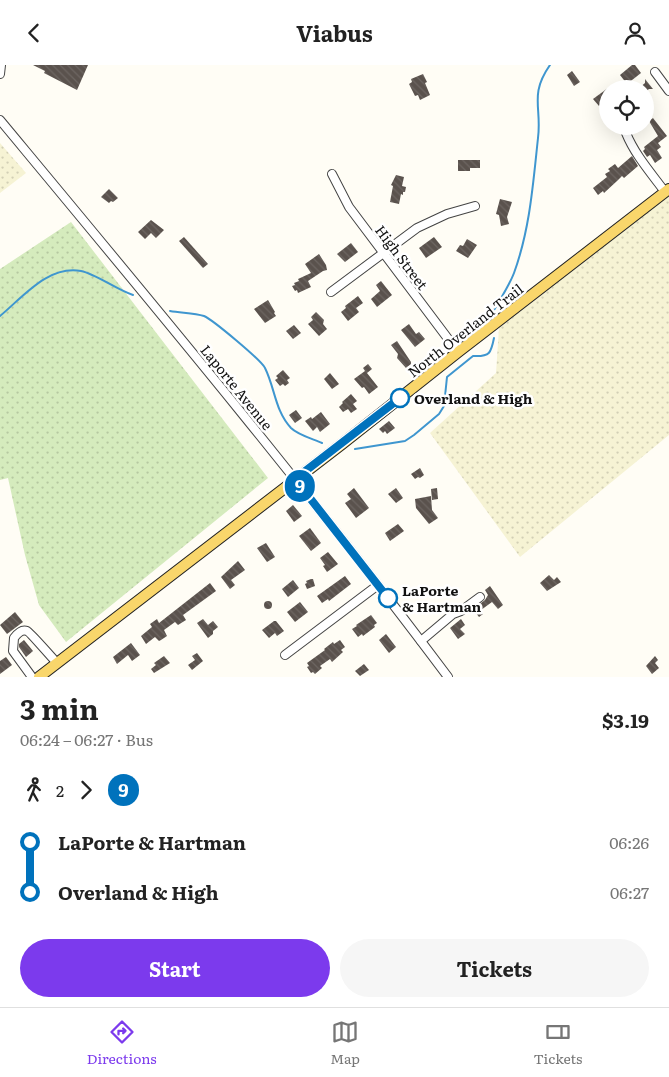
<!DOCTYPE html>
<meta charset="utf-8">
<style>
body{margin:0;font-family:Literata,serif;background:#f6f6f6;color:#222;height:100vh;display:flex;flex-direction:column;font-size:19px;white-space:nowrap}
*{box-sizing:border-box;margin:0}
p{font-size:16px;color:#767676}
.icon{flex:none;width:28px;height:28px;fill:none;stroke:currentColor;stroke-width:2;stroke-linecap:round;stroke-linejoin:round}
.map{position:relative;height:612px;overflow:hidden}
.details{display:flex;flex-direction:column;background:#fff;flex:1}
.details>*{flex:none}
.badge{padding:0 10px;border-radius:16px;font-size:18px;line-height:32px}
.buttons{position:absolute;left:599px;top:15px;display:grid;gap:10px}
.buttons a{display:grid;place-items:center;width:55px;height:55px;border-radius:50%;background:#fff;box-shadow:0 5px 20px #0002;font-size:25px}
.map>.badge{position:absolute;translate:-50% -50%;box-shadow:0 0 0 2px #fff}
.legs{display:flex;align-items:center;gap:8px;height:55px;padding:0 20px;font-size:16px}
.legs p{margin-inline-start:auto}
.head{display:flex;align-items:center;justify-content:space-between;height:85px;padding:0 20px}
h1{font-size:28px;font-weight:700;line-height:38px}
.primary-button{display:flex;gap:10px;margin-top:auto;padding:10px 20px}
.primary-button a{flex:1;height:58px;border-radius:30px;background:#7c3aed;color:#fff;font-size:20px;font-weight:700;line-height:58px;text-align:center}
.primary-button a+a{background:#f6f6f6;color:#222}
ul{padding:0 20px;list-style:none}
li{display:flex;align-items:center;gap:18px;height:50px;font-size:19px}
li i{display:grid;place-items:center;width:8px;height:100%;margin:0 6px;background:currentColor}
li i::after{content:'';width:12px;height:12px;margin:-6px;border:4px solid;border-radius:50%;background:#fff}
li p{margin-inline-start:auto}
li:first-child i{background:linear-gradient(#0000 50%,currentColor 0)}
li:last-child i{background:linear-gradient(currentColor 50%,#0000 0)}
header{display:flex;justify-content:space-between;align-items:center;height:65px;padding:0 20px;background:#fff;font-size:22px;font-weight:700}
.menu{display:flex;justify-content:space-around;align-items:center;height:70px;border-top:1px solid #e0e0e0;background:#fff;font-size:14px;color:#767676}
.menu a{display:grid;justify-items:center;gap:2px}
.menu .active{color:#7c3aed}
.map>svg:first-child{display:block}
.farmland{fill:url(#farmland-dots)}
.grass{fill:url(#grass-dots)}
.lines{fill:none;stroke-linecap:round;stroke-linejoin:round}
.stream{stroke:#3f96cf;stroke-width:2}
.building{fill:url(#building-back-hatch)}
.minor-casing{stroke:#444;stroke-width:10}
.major-casing{stroke:#222;stroke-width:12}
.minor{stroke:#fff;stroke-width:8}
.major{stroke:#f9d66b;stroke-width:10}
.line-1-casing{stroke:#fff;stroke-width:11}
.line-1{stroke:#0072bc;stroke-width:8}
.stop-1-dot{fill:#fff;stroke:#0072bc;stroke-width:2.5}
.labels{text-anchor:middle;dominant-baseline:central;stroke-width:5;stroke-linejoin:round;paint-order:stroke}
.street-label{font-size:14px;fill:#111;stroke:#fff}
.stop-label{font-size:14px;font-weight:bold;fill:#111;stroke:#fff;text-anchor:start}
</style>
<header><svg class="icon" aria-label="back" viewBox="0 0 24 24"><path d="M15 5l-7 7 7 7"/></svg>Viabus<svg class="icon" aria-label="person" viewBox="0 0 24 24"><circle cx="12" cy="8" r="4"/><path d="M4 21q1-7 8-7t8 7"/></svg></header>
<div class="map">
<svg width="669" height="612" viewBox="0 0 669 612">
<defs>
<pattern id="farmland-dots" width="8" height="8" patternUnits="userSpaceOnUse" patternTransform="scale(1.25)"><rect width="8" height="8" fill="#f6f3d4"/><path d="M2 2h.1M6 6h.1" fill="none" stroke="#d2cfb5" stroke-width="1.8" stroke-linecap="round"/></pattern>
<pattern id="grass-dots" width="8" height="8" patternUnits="userSpaceOnUse" patternTransform="scale(1.25)"><rect width="8" height="8" fill="#d5ebbd"/><path d="M2 2h.1M6 6h.1" fill="none" stroke="#b6c8a1" stroke-width="1.8" stroke-linecap="round"/></pattern>
<pattern id="building-back-hatch" width="6" height="6" patternUnits="userSpaceOnUse" patternTransform="scale(1.25)"><rect width="6" height="6" fill="#5a524d"/><path d="M-1 5l2 2M0 0l6 6M5-1l2 2" fill="none" stroke="#6d6662"/></pattern>
</defs>
<rect width="100%" height="100%" fill="#fffdf5"/>
<g class="farmland">
<path d="M 0,78 L 26,108 L 0,128 Z"/>
<path d="M 669,131 L 669,370 L 520,492 L 430,368 L 496,308 L 499,263 Z"/>
</g>
<path class="grass" d="M 71,157 L 268,413 L 66,577 L 39,540 L 25,490 L 8,413 L 0,415 L 0,204 Z"/>
<g class="lines">
<g class="stream">
<path d="M 170,246 C 181,248 194,248 204,251 C 213,255 261,295 265,303 C 275,323 275,346 291,363 C 298,370 313,374 322,378"/>
<path d="M 493,250 L 494,245 C 501,233 509,221 514,208 C 530,164 533,119 538,73 C 542,42 529,30 550,0"/>
<path d="M 0,251 C 23,232 48,200 81,206 C 96,209 117,225 133,230"/>
<path d="M 355,384 L 405,376 L 414,370 L 439,349 L 444,341 L 447,312 L 473,291 C 490,292 491,288 494,273"/>
</g>
</g>
<g class="building">
<path d="M 33,0 L 88,0 L 77,25 L 44,8 L 45,6 Z"/>
<path d="M 632,0 L 635,0 L 641,8 L 627,19 L 620,10 Z"/>
<path d="M 572,6 L 580,17 L 574,21 L 567,10 Z"/>
<path d="M 423,9 L 427,17 L 425,18 L 430,30 L 420,35 L 418,30 L 415,31 L 409,19 L 412,17 L 411,14 Z"/>
<path d="M 645,14 L 653,24 L 649,24 L 645,27 L 645,24 L 638,24 L 645,18 Z"/>
<path d="M 608,23 L 608,34 L 599,41 L 593,34 Z"/>
<path d="M 653,53 L 667,71 L 658,78 L 661,82 L 657,85 L 662,93 L 655,98 L 650,90 L 647,92 L 643,86 L 645,84 L 644,82 L 658,71 L 649,56 Z"/>
<path d="M 632,91 L 638,101 L 624,113 L 622,111 L 617,116 L 604,128 L 603,126 L 598,130 L 593,123 L 607,112 L 605,109 L 610,106 L 608,104 L 615,99 L 618,103 Z"/>
<path d="M 458,95 L 480,95 L 480,103 L 470,103 L 470,106 L 458,106 Z"/>
<path d="M 396,110 L 404,112 L 402,121 L 406,122 L 405,127 L 403,127 L 403,130 L 401,129 L 399,139 L 390,137 L 393,121 L 391,120 Z"/>
<path d="M 109,124 L 118,133 L 113,137 L 111,136 L 109,138 L 101,132 Z"/>
<path d="M 500,134 L 512,137 L 507,152 L 509,159 L 501,161 L 499,150 L 496,149 Z"/>
<path d="M 151,155 L 164,165 L 156,173 L 151,168 L 145,174 L 138,167 Z"/>
<path d="M 184,172 L 208,199 L 203,203 L 179,176 Z"/>
<path d="M 434,172 L 442,182 L 426,193 L 419,183 Z"/>
<path d="M 467,174 L 477,180 L 468,193 L 456,186 L 460,180 L 463,181 Z"/>
<path d="M 351,178 L 358,187 L 345,197 L 337,189 Z"/>
<path d="M 319,189 L 326,200 L 327,205 L 323,206 L 308,216 L 311,222 L 298,228 L 297,225 L 295,226 L 292,221 L 295,220 L 294,218 L 299,216 L 298,214 L 311,208 L 305,199 Z"/>
<path d="M 381,216 L 392,230 L 377,242 L 371,234 L 380,226 L 376,220 Z"/>
<path d="M 358,231 L 363,238 L 356,243 L 359,247 L 348,256 L 341,247 L 346,243 L 345,241 Z"/>
<path d="M 268,235 L 275,247 L 274,248 L 276,251 L 265,258 L 254,244 Z"/>
<path d="M 316,247 L 324,255 L 323,259 L 327,264 L 319,271 L 308,259 L 313,255 L 311,252 Z"/>
<path d="M 409,259 L 416,269 L 419,267 L 425,274 L 415,282 L 401,265 Z"/>
<path d="M 294,260 L 301,268 L 293,274 L 286,266 Z"/>
<path d="M 397,276 L 411,297 L 411,299 L 406,303 L 397,293 L 398,289 L 391,280 Z"/>
<path d="M 368,299 L 372,304 L 367,308 L 378,322 L 369,329 L 364,322 L 362,323 L 354,314 L 365,306 L 363,303 Z"/>
<path d="M 283,305 L 290,313 L 287,315 L 289,318 L 285,321 L 283,319 L 280,321 L 275,315 L 278,313 L 276,311 Z"/>
<path d="M 330,308 L 339,319 L 332,324 L 324,314 Z"/>
<path d="M 351,329 L 357,336 L 353,339 L 357,344 L 351,348 L 348,344 L 343,347 L 339,342 L 343,338 L 342,337 Z"/>
<path d="M 296,345 L 302,353 L 295,358 L 289,350 Z"/>
<path d="M 321,347 L 330,359 L 320,367 L 317,362 L 313,366 L 305,356 L 311,352 L 312,354 Z"/>
<path d="M 389,356 L 395,363 L 387,369 L 385,366 L 383,368 L 379,364 Z"/>
<path d="M 420,403 L 424,410 L 420,413 L 418,412 L 415,414 L 411,409 Z"/>
<path d="M 354,423 L 369,443 L 356,453 L 345,438 L 351,434 L 347,429 Z"/>
<path d="M 396,423 L 403,433 L 396,438 L 388,429 Z"/>
<path d="M 437,423 L 438,434 L 432,435 L 431,424 Z"/>
<path d="M 431,431 L 432,445 L 438,453 L 429,459 L 416,443 L 415,434 Z"/>
<path d="M 293,440 L 302,451 L 294,457 L 286,446 Z"/>
<path d="M 398,459 L 404,466 L 390,476 L 385,468 Z"/>
<path d="M 310,463 L 321,478 L 311,486 L 299,471 Z"/>
<path d="M 266,478 L 275,492 L 267,497 L 257,483 Z"/>
<path d="M 328,487 L 338,499 L 327,507 L 323,501 L 325,500 L 320,493 Z"/>
<path d="M 238,496 L 245,505 L 231,515 L 235,520 L 230,524 L 221,512 Z"/>
<path d="M 549,510 L 554,515 L 557,512 L 561,517 L 547,526 L 540,518 Z"/>
<path d="M 345,511 L 351,519 L 329,536 L 328,534 L 322,538 L 317,531 Z"/>
<path d="M 311,514 L 313,514 L 315,521 L 307,524 L 305,519 L 307,518 L 306,516 Z"/>
<path d="M 293,515 L 299,523 L 288,532 L 282,524 Z"/>
<path d="M 210,518 L 216,526 L 183,550 L 186,555 L 178,560 L 175,557 L 164,565 L 167,571 L 161,575 L 159,576 L 155,572 L 146,579 L 141,571 L 152,562 L 150,559 L 157,554 L 159,558 Z"/>
<path d="M 490,521 L 503,540 L 498,544 L 492,537 L 481,545 L 483,549 L 479,552 L 473,544 L 485,535 L 488,530 L 485,525 Z"/>
<circle cx="268" cy="540" r="4"/>
<path d="M 300,537 L 308,547 L 295,557 L 287,547 Z"/>
<path d="M 15,547 L 23,557 L 7,569 L 0,560 Z"/>
<path d="M 371,550 L 377,558 L 374,560 L 375,562 L 363,571 L 362,569 L 358,572 L 352,564 L 357,561 L 356,560 Z"/>
<path d="M 203,554 L 208,560 L 213,556 L 218,562 L 213,566 L 213,569 L 208,573 L 197,558 Z"/>
<path d="M 461,554 L 465,560 L 460,564 L 465,569 L 458,574 L 450,563 Z"/>
<path d="M 274,556 L 276,556 L 284,566 L 277,571 L 275,568 L 269,573 L 262,565 Z"/>
<path d="M 386,569 L 396,582 L 389,588 L 379,575 Z"/>
<path d="M 24,575 L 33,586 L 26,592 L 19,582 L 19,579 Z"/>
<path d="M 340,575 L 345,582 L 341,585 L 343,587 L 332,597 L 330,594 L 320,601 L 322,603 L 315,609 L 313,607 L 311,608 L 307,602 L 309,601 L 307,598 L 325,585 L 324,584 L 333,577 L 334,579 Z"/>
<path d="M 131,578 L 140,590 L 132,596 L 128,590 L 117,599 L 113,592 Z"/>
<path d="M 197,588 L 203,596 L 192,605 L 188,600 L 195,595 L 192,591 Z"/>
<path d="M 164,591 L 170,598 L 154,608 L 151,604 L 156,600 L 154,598 Z"/>
<path d="M 655,591 L 658,595 L 655,598 L 659,603 L 652,609 L 646,601 Z"/>
<path d="M 6,592 L 12,600 L 0,609 L 0,596 Z"/>
<path d="M 364,599 L 369,605 L 360,611 L 355,606 Z"/>
</g>
<g class="lines">
<defs>
<g id="minor">
<path d="M 655,7 L 669,26"/>
<path d="M 0,9 L 1,0"/>
<path d="M 0,55 C 152,238 305,421 448,612"/>
<path d="M 626,68 C 635,90 651,108 665,127"/>
<path d="M 332,109 L 349,142 L 458,287"/>
<path d="M 331,227 L 417,163 L 447,149 L 475,141"/>
<path d="M 421,576 L 453,549 L 461,546 L 480,532"/>
<path d="M 285,590 L 378,520"/>
<path d="M 32,612 L 13,586 L 14,573 C 17,569 22,564 27,566 C 30,567 52,593 57,598"/>
</g>
<path id="major" d="M 39,612 L 342,379 L 458,287 L 669,124"/>
</defs>
<use href="#minor" class="minor-casing"/>
<use href="#major" class="major-casing"/>
<use href="#minor" class="minor"/>
<use href="#major" class="major"/>
</g>
<g class="lines">
<defs>
<path id="line-1" d="M 388,533 L 295,414 L 400,333"/>
</defs>
<use href="#line-1" class="line-1-casing"/>
<use href="#line-1" class="line-1"/>
</g>
<g class="stop-1-dot">
<circle cx="400" cy="333" r="9"/>
<circle cx="388" cy="533" r="9"/>
</g>
<g class="labels">
<g class="street-label">
<text transform="translate(402 192) rotate(53)">High Street</text>
<text transform="translate(465 265) rotate(-38)">North Overland Trail</text>
<text transform="translate(237 322) rotate(51)">Laporte Avenue</text>
</g>
<g class="stop-label">
<text x="414" y="333">Overland &amp; High</text>
<text x="402" y="525">LaPorte<tspan x="402" dy="16">&amp; Hartman</tspan></text>
</g>
</g>
</svg>
<div class="buttons">
<a><svg class="icon" aria-label="locate" viewBox="0 0 24 24"><circle cx="12" cy="12" r="6"/><path d="M12 2v4M12 18v4M2 12h4M18 12h4"/></svg></a>
</div>
<b class="badge" style="left:300px;top:421px;background:#0072bc;color:#fff">9</b>
</div>
<section class="details">
<div class="head"><div><h1>3 min</h1><p>06:24 – 06:27 · Bus</p></div><b>$3.19</b></div>
<div class="legs"><svg class="icon" aria-label="walk" viewBox="0 0 24 24"><circle cx="13" cy="4" r="2"/><path d="M13 8l-2 6 4 7M11 14l-3 7M7 12l3-4h3l4 4"/></svg>2<svg class="icon" aria-label="forward" viewBox="0 0 24 24"><path d="M9 5l7 7-7 7"/></svg><b class="badge" style="background:#0072bc;color:#fff">9</b></div>
<ul>
<li><i style="color:#0072bc"></i><b>LaPorte &amp; Hartman</b><p>06:26</p></li>
<li><i style="color:#0072bc"></i><b>Overland &amp; High</b><p>06:27</p></li>
</ul>
<div class="primary-button"><a>Start</a><a>Tickets</a></div>
</section>
<nav class="menu">
<a class="active"><svg class="icon" aria-label="directions" viewBox="0 0 24 24"><path d="M12 3l9 9-9 9-9-9zM9 14v-3h6M13 9l2 2-2 2"/></svg>Directions</a>
<a><svg class="icon" aria-label="map" viewBox="0 0 24 24"><path d="M3 6l6-2 6 2 6-2v14l-6 2-6-2-6 2zM9 4v14M15 6v14"/></svg>Map</a>
<a><svg class="icon" aria-label="tickets" viewBox="0 0 24 24"><path d="M3 7h18v10H3zM15 7v10"/></svg>Tickets</a>
</nav>
